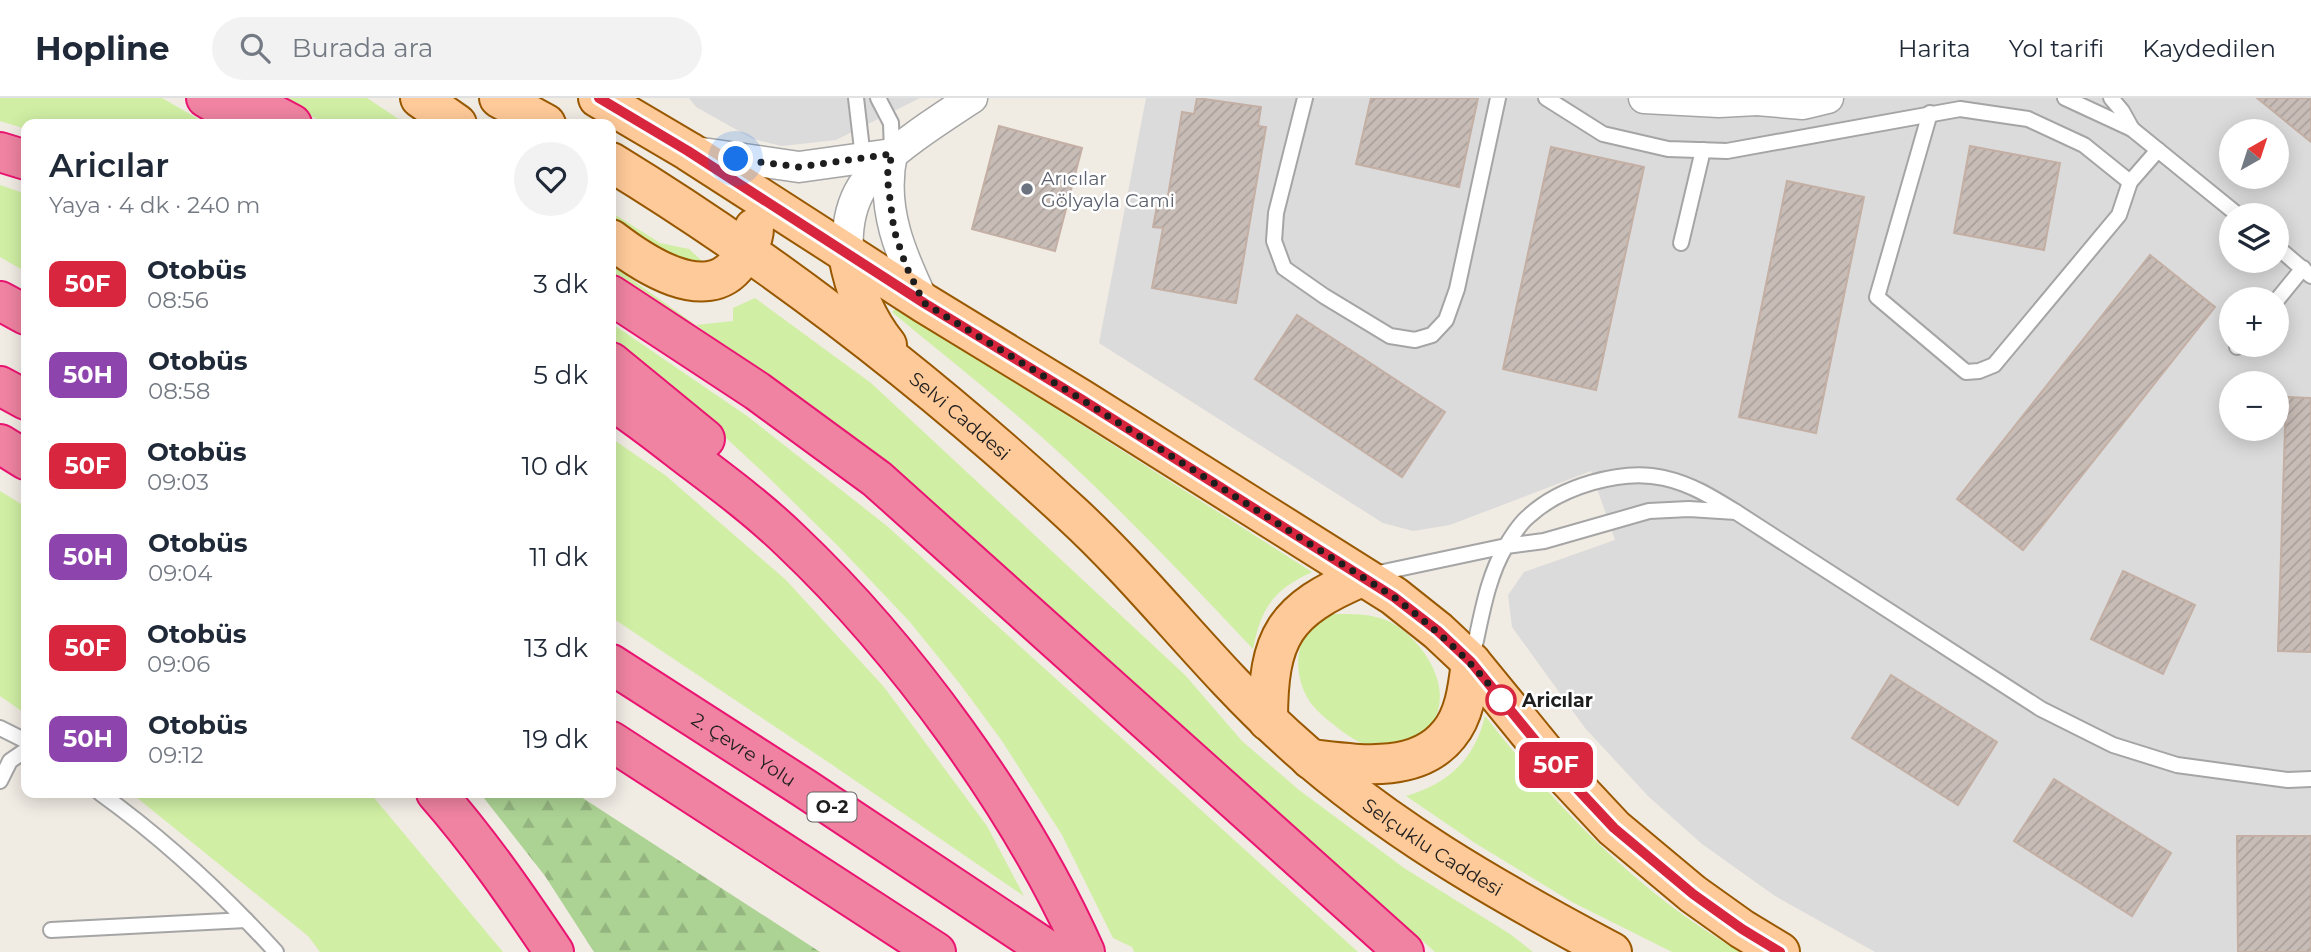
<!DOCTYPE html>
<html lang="tr">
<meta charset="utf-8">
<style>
body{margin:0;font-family:Montserrat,sans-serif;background:#f2f2f3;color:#1f2937;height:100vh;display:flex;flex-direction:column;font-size:26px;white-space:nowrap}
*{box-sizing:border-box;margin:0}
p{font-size:23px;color:#747a83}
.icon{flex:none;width:38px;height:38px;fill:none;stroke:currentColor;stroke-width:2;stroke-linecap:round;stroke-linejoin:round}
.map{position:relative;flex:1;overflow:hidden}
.details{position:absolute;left:21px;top:21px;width:595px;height:679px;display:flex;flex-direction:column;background:#fff;border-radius:14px;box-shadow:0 4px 18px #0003}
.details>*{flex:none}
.badge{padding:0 14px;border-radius:10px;font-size:24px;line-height:46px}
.needle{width:46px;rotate:39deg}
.tools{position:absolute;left:2219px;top:21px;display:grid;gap:14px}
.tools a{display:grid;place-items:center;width:70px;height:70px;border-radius:50%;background:#fff;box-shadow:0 4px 18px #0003;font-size:35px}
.you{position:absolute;width:35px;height:35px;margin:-18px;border:5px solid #fff;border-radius:50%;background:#1a73e8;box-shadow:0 0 0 10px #1a73e833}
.map>.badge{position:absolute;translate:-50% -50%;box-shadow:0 0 0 4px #fff}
.round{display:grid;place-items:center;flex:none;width:74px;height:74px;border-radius:37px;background:#f2f2f3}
.head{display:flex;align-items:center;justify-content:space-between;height:119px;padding:0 28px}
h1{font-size:33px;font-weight:600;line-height:52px}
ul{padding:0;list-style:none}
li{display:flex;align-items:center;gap:21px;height:91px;padding:0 28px}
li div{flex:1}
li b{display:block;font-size:26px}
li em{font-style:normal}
li .badge{min-width:77px;font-weight:700;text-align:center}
header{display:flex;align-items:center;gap:42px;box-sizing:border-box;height:98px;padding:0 35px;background:#fff;border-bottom:2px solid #e0e1e3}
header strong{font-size:33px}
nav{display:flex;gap:38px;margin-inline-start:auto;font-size:24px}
.search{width:490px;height:63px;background:#f2f2f3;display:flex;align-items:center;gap:18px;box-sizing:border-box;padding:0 24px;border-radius:38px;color:#747a83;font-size:26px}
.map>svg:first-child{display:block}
.residential{fill:#dcdbdb;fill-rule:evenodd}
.grass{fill:#d0efa4}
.forest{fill:url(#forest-firs)}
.building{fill:url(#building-hatch);stroke:#c3afa4;stroke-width:2}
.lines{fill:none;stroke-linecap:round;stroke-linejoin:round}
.service-casing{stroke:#a5a5a5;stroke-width:18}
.minor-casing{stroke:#a5a5a5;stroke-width:33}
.primary-casing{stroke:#985800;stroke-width:42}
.motorway-casing{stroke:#ea1471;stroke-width:42}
.service{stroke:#fff;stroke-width:14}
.minor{stroke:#fff;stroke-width:30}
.primary{stroke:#ffca99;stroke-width:38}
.motorway{stroke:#ef83a1;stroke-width:38}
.line-casing{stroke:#fff;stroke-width:16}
.line{stroke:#d7263d;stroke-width:10}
.walk{stroke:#1e1e1e;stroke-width:7;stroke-dasharray:0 12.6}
.worship-dot{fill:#6b7280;stroke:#fff;stroke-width:2.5}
.stop-dot{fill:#fff;stroke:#d7263d;stroke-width:3.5}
.labels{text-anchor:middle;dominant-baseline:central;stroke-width:5;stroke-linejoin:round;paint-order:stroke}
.shield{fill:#fff;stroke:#626262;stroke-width:2}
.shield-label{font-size:18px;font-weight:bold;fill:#1e1e1e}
.worship-label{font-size:19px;fill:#5b616d;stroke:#fff;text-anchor:start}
.street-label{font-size:19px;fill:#1e1e1e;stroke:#fff}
.stop-label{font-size:19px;font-weight:bold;fill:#1e1e1e;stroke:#fff;text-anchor:start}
</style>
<header>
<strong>Hopline</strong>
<div class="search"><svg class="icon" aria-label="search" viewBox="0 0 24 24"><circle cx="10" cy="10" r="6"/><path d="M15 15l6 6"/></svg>Burada ara</div>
<nav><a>Harita</a><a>Yol tarifi</a><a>Kaydedilen</a></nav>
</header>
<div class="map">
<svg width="2311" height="854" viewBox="0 0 2311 854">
<defs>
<pattern id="forest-firs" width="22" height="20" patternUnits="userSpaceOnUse" patternTransform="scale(1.75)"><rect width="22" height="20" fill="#acd394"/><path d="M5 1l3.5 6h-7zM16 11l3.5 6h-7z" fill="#94b57f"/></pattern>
<pattern id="building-hatch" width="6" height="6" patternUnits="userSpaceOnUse" patternTransform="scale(1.75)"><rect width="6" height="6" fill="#c8bcb6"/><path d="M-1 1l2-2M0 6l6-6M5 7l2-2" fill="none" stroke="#aba19c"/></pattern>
</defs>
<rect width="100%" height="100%" fill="#f0ebe3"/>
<g class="residential">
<path d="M 689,0 L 920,0 L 836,42 L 782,48 L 753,41 L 696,9 Z"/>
<path d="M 1146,0 L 2311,0 L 2311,854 L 1875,854 L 1775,798 L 1702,746 L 1648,698 L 1585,630 L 1512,529 L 1508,497 L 1524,474 L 1615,442 L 1591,373 L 1450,427 L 1413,433 L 1383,425 L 1099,245 ZM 2231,33 L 2277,33 L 2277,79 L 2231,79 ZM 2231,117 L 2277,117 L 2277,163 L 2231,163 ZM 2231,201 L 2277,201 L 2277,247 L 2231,247 ZM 2231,285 L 2277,285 L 2277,331 L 2231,331 Z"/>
</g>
<g class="grass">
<path d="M 0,0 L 162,0 L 207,26 L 26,26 L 26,31 L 0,23 Z"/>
<path d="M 278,0 L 367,0 L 406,26 L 326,26 Z"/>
<path d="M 0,87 L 26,96 L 26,174 L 0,159 Z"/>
<path d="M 611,114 L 660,145 L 689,151 L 702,163 L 700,169 L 650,149 L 611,120 Z"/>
<path d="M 611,167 L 696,227 L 733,223 L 733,210 L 755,200 L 871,285 L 1185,577 L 1242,643 L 1299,692 L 1404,770 L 1510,836 L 1533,854 L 1435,854 L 1149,598 L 882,364 L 696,227 L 611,181 Z"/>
<path d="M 897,209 L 1312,474 C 1273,492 1261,510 1253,551 C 1192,486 1131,422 1066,361 C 1011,310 951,263 892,214 Z"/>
<path d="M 611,225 L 747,318 L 887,428 L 1358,854 L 1134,854 L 1132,849 L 1113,840 L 1062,737 L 1002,643 L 960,586 L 910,524 L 839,449 L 767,378 L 682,299 L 611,243 Z"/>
<path d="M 611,340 L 665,377 L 786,482 L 884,589 L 987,728 L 1024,798 L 831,666 L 611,519 Z"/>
<path d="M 0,393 L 26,409 L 26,616 L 0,598 Z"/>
<path d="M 1332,516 C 1351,516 1372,515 1390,524 C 1424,542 1458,594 1429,630 C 1423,637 1415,639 1406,643 C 1401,645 1393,650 1386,650 C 1370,652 1350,640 1338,630 C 1330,624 1321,617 1314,609 C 1295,587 1291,547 1314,526 C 1319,522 1326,519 1332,516 Z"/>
<path d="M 1485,618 C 1556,709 1640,797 1741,854 L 1672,854 L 1572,804 L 1475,745 L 1406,698 C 1448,686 1475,661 1485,618 Z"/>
<path d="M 131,695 L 370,695 L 503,854 L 320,854 L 308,838 Z"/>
</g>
<path class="forest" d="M 480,695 L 575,695 L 820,854 L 594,854 L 545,778 Z"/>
<g class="building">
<path d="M 1197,0 L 1261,9 L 1258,28 L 1266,29 L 1236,205 L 1152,190 L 1163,130 L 1153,129 L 1158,103 L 1167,104 L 1182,14 L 1194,16 Z"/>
<path d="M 1371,0 L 1478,0 L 1459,89 L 1356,66 Z"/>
<path d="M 2257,0 L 2311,0 L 2311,44 Z"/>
<path d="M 999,28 L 1082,50 L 1055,153 L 972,131 Z"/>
<path d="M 1970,48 L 2060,65 L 2044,152 L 1954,135 Z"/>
<path d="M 1551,49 L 1644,69 L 1596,292 L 1503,271 Z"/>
<path d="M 1787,83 L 1864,99 L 1816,335 L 1739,319 Z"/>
<path d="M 2150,157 L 2215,209 L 2023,452 L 1957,401 Z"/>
<path d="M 1297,217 L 1445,314 L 1402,379 L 1255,281 Z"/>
<path d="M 2286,299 L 2311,300 L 2311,554 L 2278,553 Z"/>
<path d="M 2123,473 L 2195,507 L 2163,576 L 2091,541 Z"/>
<path d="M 1891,577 L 1997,644 L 1958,707 L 1852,640 Z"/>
<path d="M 2054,681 L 2171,755 L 2132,818 L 2014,743 Z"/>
<path d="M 2237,738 L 2311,738 L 2311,854 L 2238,854 Z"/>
</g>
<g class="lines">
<defs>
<g id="service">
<path d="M 856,0 L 863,60"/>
<path d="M 878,0 L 891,25 L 892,54"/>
<path d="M 1305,0 L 1276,115 L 1274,143 L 1284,170 L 1324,198 L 1390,238 L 1415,242 L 1432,237 L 1446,222 L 1457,191 L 1498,0"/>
<path d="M 1546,0 L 1603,36 L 1668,51 L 1727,53 L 1960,11 L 2028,21 L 2084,47 L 2130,84 L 2158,52"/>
<path d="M 2065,0 L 2132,31 L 2122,13 L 2111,0"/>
<path d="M 1930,15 L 1877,199 L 1966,274 L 1979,273 L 1994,267 L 2119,117 L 2130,84"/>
<path d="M 2132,31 L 2238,117"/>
<path d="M 1681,145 L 1703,52"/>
<path d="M 2277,149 L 2311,178"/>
<path d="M 2277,202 L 2303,170"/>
<path d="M 2237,249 L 2239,247"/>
<path d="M 1736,414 L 2041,611 L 2113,647 L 2177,667 L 2288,682 L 2311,681"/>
<path d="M 1374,476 L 1506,448 L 1544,443 L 1649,413 L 1689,411 L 1736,414 C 1712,399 1691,386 1664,380 C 1622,370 1560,389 1529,418 C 1520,425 1512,438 1506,448 C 1486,481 1481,523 1472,560"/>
<path d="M 0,630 L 26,643"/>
<path d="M 0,683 L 10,663 L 26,652"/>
<path d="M 100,695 C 164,741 223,796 276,854"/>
<path d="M 51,832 L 246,822"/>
</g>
<g id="minor">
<path d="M 1644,0 L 1719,4 L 1757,2"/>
<path d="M 1758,0 L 1757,2 L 1803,6 L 1828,0"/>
<path d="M 695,54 L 799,69 L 892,56"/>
<path d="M 892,56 C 880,110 901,157 924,205"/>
<path d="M 848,157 C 844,98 868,73 913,40 C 932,26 952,13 972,0"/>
</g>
<g id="primary">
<path d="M 420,0 L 457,26"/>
<path d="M 499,0 L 546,26"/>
<path d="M 598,0 L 688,53 L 924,205 L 1081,301 L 1394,498 L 1438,533 L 1471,564 L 1556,668 L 1614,730 L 1693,796 L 1742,831 L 1780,854"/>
<path id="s1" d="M 611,64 C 776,165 929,284 1071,415 C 1147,485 1209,569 1285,638 C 1381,727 1497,793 1612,854"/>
<path d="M 611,141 C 641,164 706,209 738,165 C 746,155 754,143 754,130"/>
<path d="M 848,157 C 854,190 865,220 887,247"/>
<path d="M 1268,623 C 1268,538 1284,512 1362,479"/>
<path d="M 1310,661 C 1355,666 1417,677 1449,636 C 1465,617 1468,588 1471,564"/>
</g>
<g id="motorway">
<path d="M 206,0 L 250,26"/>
<path d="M 243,0 L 292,26"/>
<path d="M 0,54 L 26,62"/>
<path d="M 611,197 L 757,293 L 877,381 L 1404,854"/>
<path d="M 0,203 L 26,217"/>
<path d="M 611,264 L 705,341"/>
<path d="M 0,288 L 26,302"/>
<path d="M 611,302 C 636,318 660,337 683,355 C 720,383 757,410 790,442 C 905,551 1020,709 1085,854"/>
<path d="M 0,346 L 26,362"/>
<path id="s2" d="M 611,566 L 804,690 L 1051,854"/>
<path d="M 611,643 L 936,854"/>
<path d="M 436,695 C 480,745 517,799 554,854"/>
</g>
</defs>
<use href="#service" class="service-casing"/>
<use href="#minor" class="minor-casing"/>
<use href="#primary" class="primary-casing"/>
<use href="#motorway" class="motorway-casing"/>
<use href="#service" class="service"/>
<use href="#minor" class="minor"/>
<use href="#primary" class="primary"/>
<use href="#motorway" class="motorway"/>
</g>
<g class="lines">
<defs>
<path id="line" d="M 599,0 L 688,53 L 924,205 L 1081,301 L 1394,499 L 1438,533 L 1471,564 L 1556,668 L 1614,730 L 1693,796 L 1742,831 L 1780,854"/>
</defs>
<use href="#line" class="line-casing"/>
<use href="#line" class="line"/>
<path class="walk" d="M 736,61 L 799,69 L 892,56 L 887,78 L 894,132 L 906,168 L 924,205 L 1081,301 L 1394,499 C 1434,530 1471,561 1501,602"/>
</g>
<circle class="worship-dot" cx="1027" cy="91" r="7"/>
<circle class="stop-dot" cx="1501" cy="602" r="14"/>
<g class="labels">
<rect class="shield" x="807.5" y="694.5" width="49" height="29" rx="5"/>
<g class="shield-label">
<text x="832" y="709">O-2</text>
</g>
<g class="worship-label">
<text x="1041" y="80">Arıcılar<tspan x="1041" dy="22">Gölyayla Cami</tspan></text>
</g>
<g class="street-label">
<text stroke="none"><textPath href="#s1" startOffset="432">Selvi Caddesi</textPath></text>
<text stroke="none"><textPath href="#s2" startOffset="158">2. Çevre Yolu</textPath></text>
<text stroke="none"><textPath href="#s1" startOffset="1074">Selçuklu Caddesi</textPath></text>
</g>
<g class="stop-label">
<text x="1522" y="602">Aricılar</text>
</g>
</g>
</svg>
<div class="tools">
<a><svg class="needle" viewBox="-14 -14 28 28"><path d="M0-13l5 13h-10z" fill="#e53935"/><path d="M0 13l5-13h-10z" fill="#747a83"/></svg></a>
<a><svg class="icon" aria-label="layers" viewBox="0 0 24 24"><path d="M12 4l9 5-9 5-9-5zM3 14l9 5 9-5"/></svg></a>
<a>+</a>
<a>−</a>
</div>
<div class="you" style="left:736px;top:61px"></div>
<b class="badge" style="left:1556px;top:667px;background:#d7263d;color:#fff">50F</b>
<section class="details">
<div class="head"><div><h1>Aricılar</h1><p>Yaya · 4 dk · 240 m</p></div><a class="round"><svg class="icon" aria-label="heart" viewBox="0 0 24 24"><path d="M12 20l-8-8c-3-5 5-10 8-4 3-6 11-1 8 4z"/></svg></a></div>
<ul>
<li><span class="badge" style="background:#d7263d;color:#fff">50F</span><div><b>Otobüs</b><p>08:56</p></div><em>3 dk</em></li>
<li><span class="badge" style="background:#8e44ad;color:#fff">50H</span><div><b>Otobüs</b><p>08:58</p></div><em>5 dk</em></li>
<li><span class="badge" style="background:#d7263d;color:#fff">50F</span><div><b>Otobüs</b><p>09:03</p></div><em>10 dk</em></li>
<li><span class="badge" style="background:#8e44ad;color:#fff">50H</span><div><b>Otobüs</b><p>09:04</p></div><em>11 dk</em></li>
<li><span class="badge" style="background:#d7263d;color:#fff">50F</span><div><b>Otobüs</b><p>09:06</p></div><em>13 dk</em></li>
<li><span class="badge" style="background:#8e44ad;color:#fff">50H</span><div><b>Otobüs</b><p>09:12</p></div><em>19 dk</em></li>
</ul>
</section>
</div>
